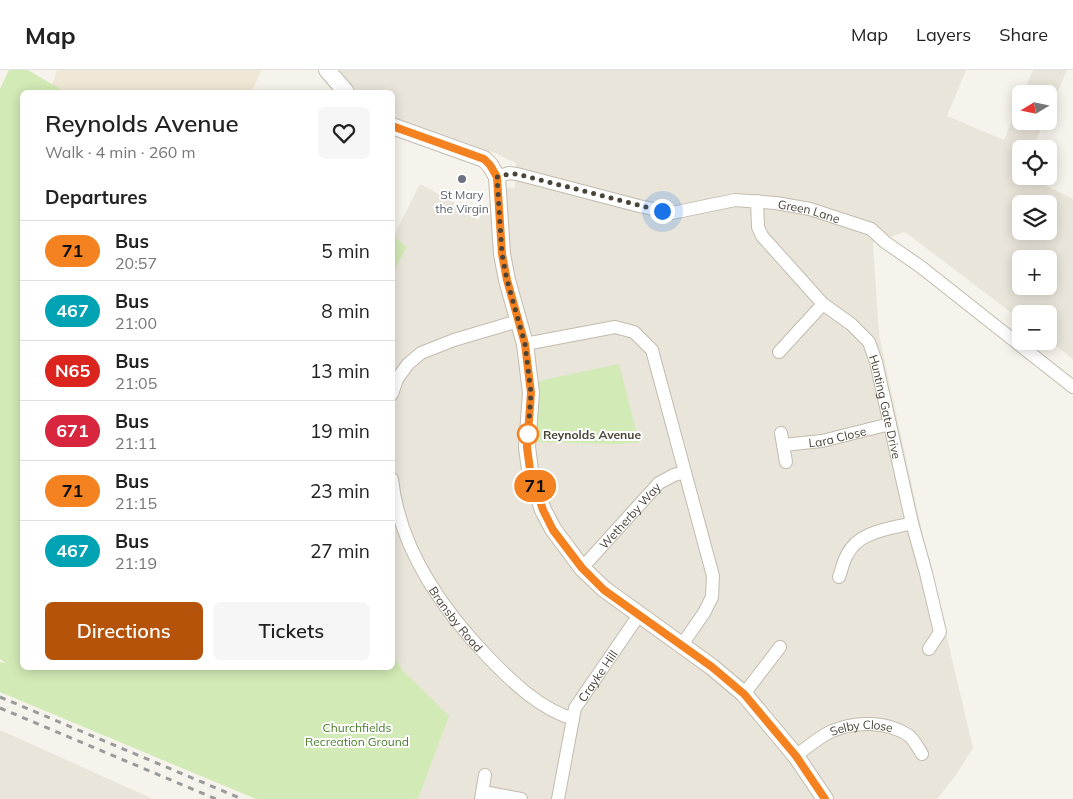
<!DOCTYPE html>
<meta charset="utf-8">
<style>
body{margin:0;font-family:Mulish,sans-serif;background:#f6f6f6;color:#222;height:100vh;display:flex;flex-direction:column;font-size:19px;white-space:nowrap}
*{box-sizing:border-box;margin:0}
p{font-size:16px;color:#767676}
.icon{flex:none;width:28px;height:28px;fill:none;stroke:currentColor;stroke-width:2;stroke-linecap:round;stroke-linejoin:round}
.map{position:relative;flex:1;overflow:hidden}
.sheet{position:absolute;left:20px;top:20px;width:375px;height:580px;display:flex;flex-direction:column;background:#fff;border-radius:8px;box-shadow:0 2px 12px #0003}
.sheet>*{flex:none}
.badge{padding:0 10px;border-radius:16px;font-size:18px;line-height:32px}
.needle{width:32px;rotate:260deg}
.tools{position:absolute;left:1012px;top:15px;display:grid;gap:10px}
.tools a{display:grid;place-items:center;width:45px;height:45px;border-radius:8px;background:#fff;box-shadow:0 2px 12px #0003;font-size:25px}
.you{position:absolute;width:25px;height:25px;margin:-12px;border:4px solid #fff;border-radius:50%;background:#1a73e8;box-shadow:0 0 0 8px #1a73e833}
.map>.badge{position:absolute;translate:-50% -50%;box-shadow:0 0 0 2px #fff}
h2{padding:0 25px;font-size:19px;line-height:45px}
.round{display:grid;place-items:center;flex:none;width:52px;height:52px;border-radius:8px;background:#f6f6f6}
.summary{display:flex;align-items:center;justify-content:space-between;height:85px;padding:0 25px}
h1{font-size:24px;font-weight:600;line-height:38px}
.button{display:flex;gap:10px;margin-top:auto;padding:10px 25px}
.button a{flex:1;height:58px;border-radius:8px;background:#b45309;color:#fff;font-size:20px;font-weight:600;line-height:58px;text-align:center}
.button a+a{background:#f6f6f6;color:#222}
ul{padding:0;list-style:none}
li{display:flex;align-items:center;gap:15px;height:60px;padding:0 25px;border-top:1px solid #e0e0e0}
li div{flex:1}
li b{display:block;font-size:19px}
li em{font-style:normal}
li .badge{min-width:55px;font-weight:700;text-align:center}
header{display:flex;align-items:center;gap:30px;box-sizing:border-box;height:70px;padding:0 25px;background:#fff;border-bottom:1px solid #e0e0e0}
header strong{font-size:24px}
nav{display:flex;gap:28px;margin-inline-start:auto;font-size:18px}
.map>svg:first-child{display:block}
.residential{fill:#eae5da;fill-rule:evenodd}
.education{fill:#efe8d6}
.green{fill:#d2eab5}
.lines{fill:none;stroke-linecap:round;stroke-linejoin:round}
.minor-casing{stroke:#c2bbae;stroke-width:14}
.tertiary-casing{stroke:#c2bbae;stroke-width:18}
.minor{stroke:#fff;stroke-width:12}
.tertiary{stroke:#fff;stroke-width:16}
.rail{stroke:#9a9a9a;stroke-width:3;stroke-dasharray:6 6;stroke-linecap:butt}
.line-casing{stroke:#fff;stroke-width:11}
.line{stroke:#f58220;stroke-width:8}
.walk{stroke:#4b4439;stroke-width:5;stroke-dasharray:0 9}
.worship-dot{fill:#6b7280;stroke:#fff;stroke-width:2}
.stop-dot{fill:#fff;stroke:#f58220;stroke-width:2.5}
.labels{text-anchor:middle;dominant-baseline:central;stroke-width:4;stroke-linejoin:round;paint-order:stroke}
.worship-label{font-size:12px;fill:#5b616d;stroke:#fff}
.street-label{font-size:12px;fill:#4b4439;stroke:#fff}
.stop-label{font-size:12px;font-weight:bold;fill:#4b4439;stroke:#fff;text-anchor:start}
.park-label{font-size:12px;fill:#4a7f2a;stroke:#fff}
</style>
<header>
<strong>Map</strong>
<nav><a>Map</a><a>Layers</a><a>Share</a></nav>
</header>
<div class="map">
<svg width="1073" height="729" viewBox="0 0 1073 729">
<rect width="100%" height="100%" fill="#f6f3ec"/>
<g class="residential">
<path d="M 337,0 L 966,0 L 947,46 L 1004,70 L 1021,28 L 1021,51 L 1044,51 L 1033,79 L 1021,79 L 1021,106 L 1027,106 L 1073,129 L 1073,289 L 1049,271 L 1049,244 L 1021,244 L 1021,250 L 905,162 L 873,173 L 879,265 L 921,457 L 973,678 L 956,705 L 937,729 L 418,729 L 448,646 L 405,605 L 393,585 L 392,202 L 407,177 L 395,168 L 395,163 L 420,114 L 475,144 L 477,151 L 502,117 L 515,118 L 516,93 L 495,83 L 393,47 L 392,22 L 358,22 ZM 1021,134 L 1049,134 L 1049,161 L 1021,161 ZM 1021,189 L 1049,189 L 1049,216 L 1021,216 Z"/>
<path d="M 1033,0 L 1067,0 L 1049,41 L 1049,24 L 1023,24 Z"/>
<path d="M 0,660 L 153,729 L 0,729 Z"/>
</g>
<path class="education" d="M 57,0 L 262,0 L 251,22 L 64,22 L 52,16 Z"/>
<g class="green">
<path d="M 9,0 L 28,0 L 65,22 L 22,22 L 22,598 L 392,598 L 393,585 L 402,600 L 449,646 L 418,729 L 256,729 L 0,622 L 0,592 L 6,593 L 0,589 L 0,19 Z"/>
<path d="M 393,166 L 407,177 L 393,202 Z"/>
<path d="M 619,294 L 639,372 L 621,374 L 536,372 L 539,332 L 539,311 Z"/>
</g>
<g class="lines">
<defs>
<g id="minor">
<path id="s1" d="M 497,107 L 509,103 L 517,104 L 639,136 L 672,143 L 735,130 L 776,133 L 810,139 L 871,159 L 885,172 L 921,197 L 1073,317"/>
<path id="s2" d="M 757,131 L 758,157 L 762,166 L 823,234 L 851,254 L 869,272 L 876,292 L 912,453 L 926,503 L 940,562 L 929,579"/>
<path d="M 525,274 L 615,257 L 634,262 L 652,280 L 713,506 L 712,527 L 704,543 L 681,576"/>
<path d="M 779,282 L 823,234"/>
<path d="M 392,324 L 397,309 L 408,294 L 421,283 L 454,270 L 518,251"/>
<path d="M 781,363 L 786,392"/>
<path id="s3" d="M 783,375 L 822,371 L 890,354"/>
<path id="s4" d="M 392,409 C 399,477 442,539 488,587 C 512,612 539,638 573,649"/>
<path id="s5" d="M 582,498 L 659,413 L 674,405 L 685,402"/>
<path d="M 839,507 C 842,500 843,491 847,485 C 858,461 890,459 912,453"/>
<path d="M 744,624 L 780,577"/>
<path id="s6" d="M 796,686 C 807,677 819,667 832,661 C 855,651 887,651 908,665 C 914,669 918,678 922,684"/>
<path d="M 483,722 L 521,729"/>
<path d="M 481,729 L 485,705"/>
<path id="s7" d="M 558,729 L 575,638 L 639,545"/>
</g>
<g id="tertiary">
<path d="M 327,0 L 346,22"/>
<path d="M 392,56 L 484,89 L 490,95 L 497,107 L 502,184 L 507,210 L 525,274 L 531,323 L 527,377 L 530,400 L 543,440 L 553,459 L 582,498 L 604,519 L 712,597 L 744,624 L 796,686 L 825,729"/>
</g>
</defs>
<use href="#minor" class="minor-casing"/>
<use href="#tertiary" class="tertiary-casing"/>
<use href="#minor" class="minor"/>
<use href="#tertiary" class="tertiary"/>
<g class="rail">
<path d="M 0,627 L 242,729"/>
<path d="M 0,638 L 216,729"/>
</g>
</g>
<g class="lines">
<defs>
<path id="line" d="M 392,56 L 484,89 L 490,95 L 497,107 L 502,184 L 507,210 L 525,274 L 531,323 L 527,377 L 530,400 L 543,440 L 553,460 L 582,498 L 604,520 L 712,597 L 744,624 L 796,686 L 825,729"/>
</defs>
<use href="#line" class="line-casing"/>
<use href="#line" class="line"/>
<path class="walk" d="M 528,364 L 531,323 L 525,274 L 507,210 L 502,184 L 497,107 L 509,104 L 517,104 L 662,141"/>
</g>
<circle class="worship-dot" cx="462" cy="109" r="5"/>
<circle class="stop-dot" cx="528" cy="364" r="10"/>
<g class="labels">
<g class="worship-label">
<text x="462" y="124">St Mary<tspan x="462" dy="14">the Virgin</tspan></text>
</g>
<g class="street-label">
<text stroke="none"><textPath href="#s1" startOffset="320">Green Lane</textPath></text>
<text stroke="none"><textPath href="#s2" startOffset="254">Hunting Gate Drive</textPath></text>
<text stroke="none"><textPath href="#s3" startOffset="55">Lara Close</textPath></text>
<text stroke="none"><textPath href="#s5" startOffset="71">Wetherby Way</textPath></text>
<text stroke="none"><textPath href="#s4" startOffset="156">Bransby Road</textPath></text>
<text stroke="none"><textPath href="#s7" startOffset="132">Crayke Hill</textPath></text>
<text stroke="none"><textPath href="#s6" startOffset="74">Selby Close</textPath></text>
</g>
<g class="stop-label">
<text x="543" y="364">Reynolds Avenue</text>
</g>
<g class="park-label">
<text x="357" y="657">Churchfields<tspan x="357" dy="14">Recreation Ground</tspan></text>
</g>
</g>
</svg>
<div class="tools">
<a><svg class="needle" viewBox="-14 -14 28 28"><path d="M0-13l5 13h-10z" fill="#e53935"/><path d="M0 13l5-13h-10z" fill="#767676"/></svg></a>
<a><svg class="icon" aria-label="locate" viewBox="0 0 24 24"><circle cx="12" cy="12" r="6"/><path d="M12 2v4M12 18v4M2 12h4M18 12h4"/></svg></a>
<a><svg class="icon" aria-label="layers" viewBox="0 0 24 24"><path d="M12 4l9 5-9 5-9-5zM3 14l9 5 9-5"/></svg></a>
<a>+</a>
<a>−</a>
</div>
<div class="you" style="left:662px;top:141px"></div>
<b class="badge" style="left:535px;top:416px;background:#f58220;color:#111">71</b>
<section class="sheet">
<div class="summary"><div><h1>Reynolds Avenue</h1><p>Walk · 4 min · 260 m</p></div><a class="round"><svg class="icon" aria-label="heart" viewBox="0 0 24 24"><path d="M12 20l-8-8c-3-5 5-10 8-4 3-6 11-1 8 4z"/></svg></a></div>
<h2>Departures</h2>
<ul>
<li><span class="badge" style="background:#f58220;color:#111">71</span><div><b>Bus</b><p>20:57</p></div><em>5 min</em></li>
<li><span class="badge" style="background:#00a3b4;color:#fff">467</span><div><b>Bus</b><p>21:00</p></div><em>8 min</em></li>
<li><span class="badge" style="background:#dc241f;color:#fff">N65</span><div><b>Bus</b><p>21:05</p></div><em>13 min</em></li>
<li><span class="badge" style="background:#d7263d;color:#fff">671</span><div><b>Bus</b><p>21:11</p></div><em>19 min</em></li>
<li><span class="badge" style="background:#f58220;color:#111">71</span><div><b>Bus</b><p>21:15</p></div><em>23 min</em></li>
<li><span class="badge" style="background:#00a3b4;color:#fff">467</span><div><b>Bus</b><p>21:19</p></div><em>27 min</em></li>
</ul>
<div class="button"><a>Directions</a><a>Tickets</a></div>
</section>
</div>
